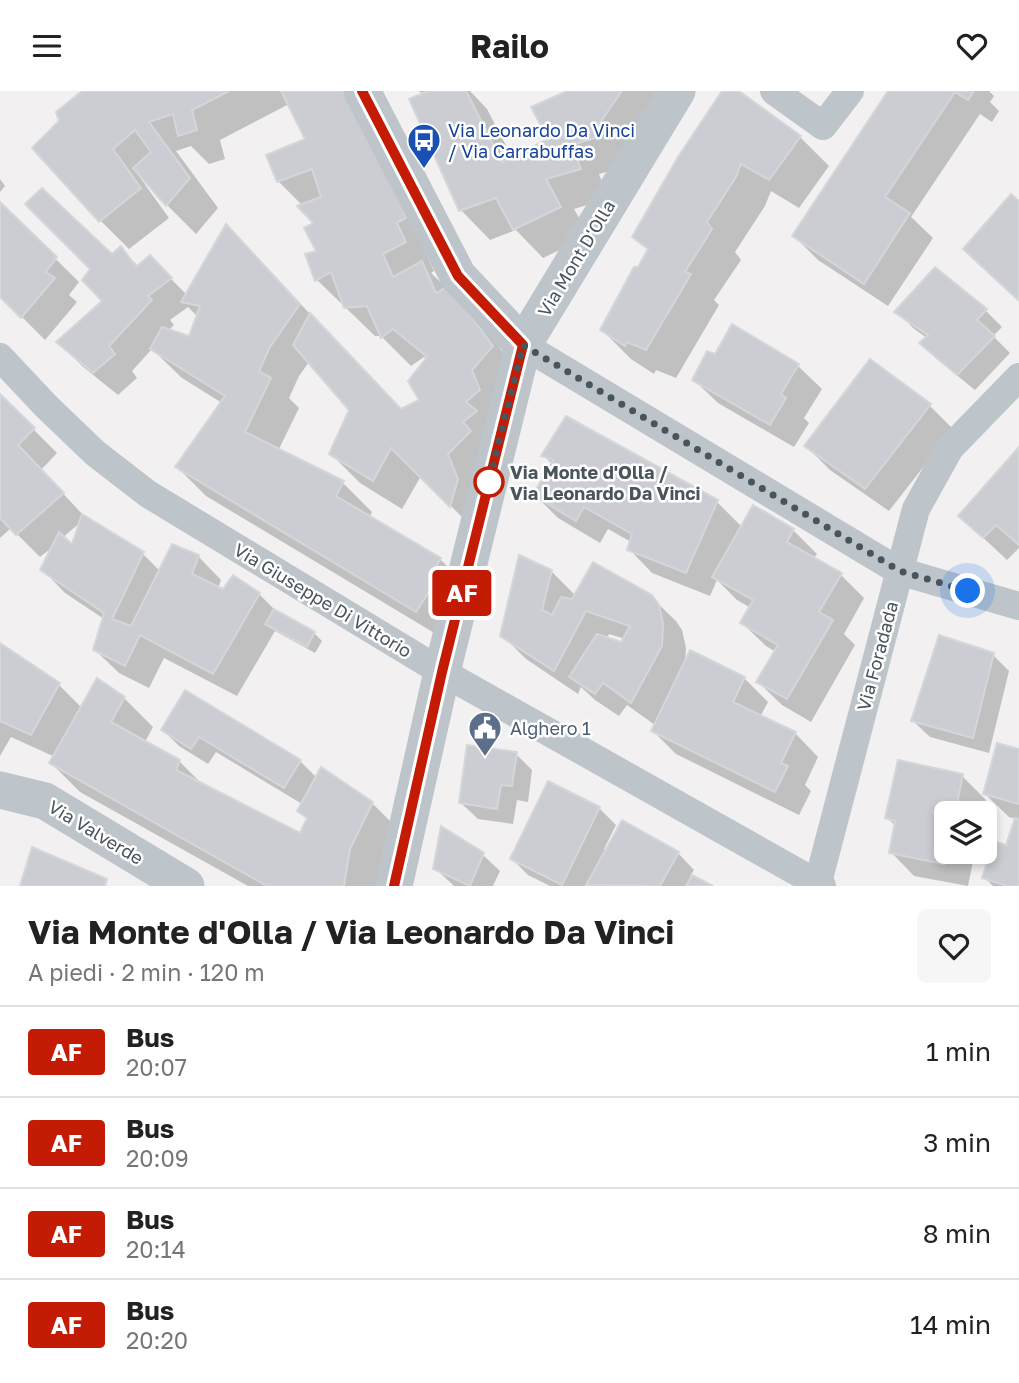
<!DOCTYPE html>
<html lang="it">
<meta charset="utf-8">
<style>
body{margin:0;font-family:"Golos Text",sans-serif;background:#f6f6f6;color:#222;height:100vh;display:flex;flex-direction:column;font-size:26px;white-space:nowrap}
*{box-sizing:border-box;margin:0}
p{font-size:23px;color:#767676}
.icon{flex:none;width:38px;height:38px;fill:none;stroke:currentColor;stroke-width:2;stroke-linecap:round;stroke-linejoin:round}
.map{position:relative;height:795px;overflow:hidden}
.sheet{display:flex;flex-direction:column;background:#fff;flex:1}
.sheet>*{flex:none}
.badge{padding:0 14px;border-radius:5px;font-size:24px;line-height:46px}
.tools{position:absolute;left:934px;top:710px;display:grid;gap:14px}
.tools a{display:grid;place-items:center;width:63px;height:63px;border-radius:10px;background:#fff;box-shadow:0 4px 10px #0003;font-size:35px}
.you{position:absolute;width:35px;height:35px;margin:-18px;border:5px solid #fff;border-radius:50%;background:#1a73e8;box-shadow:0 0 0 10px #1a73e833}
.map>.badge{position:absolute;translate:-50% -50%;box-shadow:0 0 0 4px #fff}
.round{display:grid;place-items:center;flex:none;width:74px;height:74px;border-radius:10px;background:#f6f6f6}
.head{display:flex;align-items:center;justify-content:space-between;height:119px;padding:0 28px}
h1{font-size:33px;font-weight:700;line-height:52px}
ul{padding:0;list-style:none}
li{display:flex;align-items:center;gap:21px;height:91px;padding:0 28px;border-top:2px solid #e0e0e0}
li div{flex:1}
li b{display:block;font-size:26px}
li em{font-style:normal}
li .badge{min-width:77px;font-weight:700;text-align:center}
header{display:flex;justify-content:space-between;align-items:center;height:91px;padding:0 28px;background:#fff;font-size:32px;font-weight:700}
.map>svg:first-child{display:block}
.shadow{fill:#0003;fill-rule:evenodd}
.building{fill:#cbcdd2;stroke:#d4d7da;stroke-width:2}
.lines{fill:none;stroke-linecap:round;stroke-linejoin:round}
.minor{stroke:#bdc5cb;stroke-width:28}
.tertiary{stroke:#bdc5cb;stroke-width:37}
.line-casing{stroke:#fff;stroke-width:16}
.line{stroke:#c41b04;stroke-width:10}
.walk{stroke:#4a545b;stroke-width:7;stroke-dasharray:0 12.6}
.stop-dot{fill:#fff;stroke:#c41b04;stroke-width:3.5}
.labels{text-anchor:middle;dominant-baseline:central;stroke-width:5;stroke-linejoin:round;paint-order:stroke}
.transit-label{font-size:18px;fill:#164399;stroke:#fff;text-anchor:start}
.street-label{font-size:18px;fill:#4a545b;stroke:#fff}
.stop-label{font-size:18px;font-weight:bold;fill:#4a545b;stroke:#fff;text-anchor:start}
.service-label{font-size:18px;fill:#4e5e75;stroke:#fff;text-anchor:start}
</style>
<header><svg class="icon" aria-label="menu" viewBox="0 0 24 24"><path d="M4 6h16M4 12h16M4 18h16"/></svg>Railo<svg class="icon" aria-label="heart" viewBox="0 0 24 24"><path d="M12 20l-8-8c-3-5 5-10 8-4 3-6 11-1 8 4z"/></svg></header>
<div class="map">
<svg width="1019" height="795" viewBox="0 0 1019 795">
<rect width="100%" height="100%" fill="#f2f0f0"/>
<g class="shadow">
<path d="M 85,0 L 360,0 L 435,156 L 425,161 L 434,180 L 431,182 L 477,226 L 521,285 L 479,443 L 421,385 L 402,418 L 360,392 L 331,363 L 351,319 L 309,271 L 299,285 L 289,307 L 299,317 L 278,360 L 343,392 L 372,421 L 369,427 L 440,468 L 469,497 L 446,549 L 206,405 L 177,376 L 222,312 L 182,287 L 152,258 L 132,280 L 137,287 L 118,304 L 82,275 L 59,251 L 104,210 L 112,165 L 121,158 L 139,176 L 150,167 L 187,204 L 255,165 L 402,320 L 422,310 L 427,269 L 424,266 L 411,275 L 381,245 L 375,245 L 317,189 L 319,161 L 316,133 L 302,114 L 278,90 L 308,49 L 289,13 L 220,49 L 225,68 L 209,73 L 191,55 L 176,60 L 218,117 L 196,143 L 167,114 L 143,87 L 141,88 L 169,127 L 129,158 L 100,129 L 61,31 ZM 188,216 L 198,226 L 190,248 L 168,240 L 174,234 L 170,229 Z"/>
<path d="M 419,0 L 470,0 L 487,18 L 513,68 L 550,48 L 571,0 L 670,0 L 630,74 L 599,83 L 609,107 L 574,118 L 589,145 L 543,167 L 516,139 L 490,149 L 461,119 L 411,9 L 423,4 Z"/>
<path d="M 725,0 L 736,0 L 800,46 L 829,75 L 799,117 L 771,100 L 765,115 L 735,161 L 741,169 L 714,209 L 719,214 L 676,287 L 656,279 L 654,283 L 631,268 L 602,239 L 649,160 L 634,146 Z"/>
<path d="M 890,0 L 989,0 L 994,5 L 990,11 L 999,20 L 992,31 L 980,23 L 911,126 L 933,147 L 888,215 L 818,169 L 794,145 Z"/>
<path d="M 0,88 L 5,95 L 0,101 Z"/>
<path d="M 0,113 L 79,191 L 69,204 L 77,211 L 45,249 L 0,204 Z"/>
<path d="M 985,219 L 1002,236 L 993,245 L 1010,262 L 975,299 L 938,269 L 922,252 L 927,247 L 913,237 L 897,220 Z"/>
<path d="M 733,235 L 798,275 L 822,298 L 804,327 L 809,332 L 794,356 L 718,312 L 694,289 L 716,265 Z"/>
<path d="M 870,271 L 930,315 L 953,338 L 889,420 L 830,379 L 806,355 Z"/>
<path d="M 0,305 L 57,362 L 41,379 L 86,427 L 143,463 L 160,480 L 198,465 L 221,489 L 218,498 L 259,503 L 278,522 L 314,542 L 322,550 L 315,562 L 275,540 L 237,605 L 164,567 L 149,597 L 119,582 L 95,559 L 104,528 L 65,502 L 42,478 L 54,455 L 40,466 L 11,437 L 0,447 ZM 81,431 L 73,456 L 62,447 Z"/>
<path d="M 1019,358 L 1019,457 L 1007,469 L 960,425 Z"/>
<path d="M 544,365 L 717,411 L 742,436 L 793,439 L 817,463 L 813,468 L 841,484 L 864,507 L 844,543 L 855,554 L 811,631 L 782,614 L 758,591 L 776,561 L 766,555 L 742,532 L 751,517 L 737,509 L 717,489 L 710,505 L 652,482 L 629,458 L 631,451 L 608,438 L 600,452 L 558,427 L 535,404 L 552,373 Z"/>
<path d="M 551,480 L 576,505 L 651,506 L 676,530 L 682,539 L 686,557 L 685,574 L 744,587 L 768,611 L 760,626 L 795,642 L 818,666 L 805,694 L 811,700 L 799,724 L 676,663 L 653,640 L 655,634 L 627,614 L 619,625 L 595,609 L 581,596 L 578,603 L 526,568 L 502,544 ZM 609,543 L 625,548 L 622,554 L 607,548 Z"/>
<path d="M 0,556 L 58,593 L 82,617 L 124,607 L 153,636 L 145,651 L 179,670 L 204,695 L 301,744 L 308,729 L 299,719 L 302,713 L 216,661 L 208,673 L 179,655 L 163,639 L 185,601 L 300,670 L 317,687 L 372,712 L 401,741 L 378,795 L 248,795 L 80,701 L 51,672 L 55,666 L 11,646 L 0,665 Z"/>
<path d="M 993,564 L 1009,580 L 989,662 L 930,646 L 913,630 Z"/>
<path d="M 1019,660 L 1019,795 L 993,795 L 984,786 L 1007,756 L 1016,728 L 1009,726 L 985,703 Z"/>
<path d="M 516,663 L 532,679 L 528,711 L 517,709 L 513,733 L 478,728 L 461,712 Z"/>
<path d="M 962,685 L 986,709 L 983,723 L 947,723 L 947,761 L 975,761 L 968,795 L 914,785 L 891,761 L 896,735 L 887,727 Z"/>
<path d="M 549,692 L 599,717 L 616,734 L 604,758 L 607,760 L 678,762 L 694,779 L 690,785 L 709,795 L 589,795 L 587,793 L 586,795 L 550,795 L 528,784 L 512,768 Z"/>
<path d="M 483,764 L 500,780 L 493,795 L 454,795 L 435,777 Z"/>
</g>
<g class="building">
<path d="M 82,0 L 229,0 L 192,19 L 197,39 L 178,45 L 173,23 L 149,31 L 190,87 L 166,115 L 133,77 L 151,61 L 135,39 L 113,58 L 141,97 L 99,131 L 32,57 L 59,30 L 56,21 Z"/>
<path d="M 281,0 L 346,0 L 407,126 L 397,132 L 406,151 L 383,163 L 393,186 L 422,170 L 436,202 L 448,195 L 493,255 L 472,279 L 480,299 L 466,311 L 477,320 L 463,331 L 471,340 L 448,363 L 458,388 L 450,416 L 391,357 L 373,390 L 329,363 L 349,319 L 293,254 L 310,222 L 401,318 L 419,309 L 408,290 L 427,266 L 393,238 L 381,247 L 367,215 L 344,217 L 331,181 L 315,190 L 305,163 L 316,160 L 304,137 L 313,132 L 297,115 L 321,106 L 312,78 L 277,91 L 266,64 L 305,48 Z"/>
<path d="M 428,0 L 466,0 L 502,71 L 548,48 L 531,16 L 567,0 L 622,0 L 597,36 L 602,45 L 572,54 L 581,78 L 546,88 L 561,116 L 513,139 L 496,107 L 459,120 L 409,8 Z"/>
<path d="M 722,0 L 739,0 L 801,45 L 769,89 L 741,73 L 736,86 L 707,131 L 712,138 L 685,181 L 691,183 L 646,259 L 627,251 L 625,255 L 600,239 L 634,176 L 638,176 L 648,158 L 632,146 L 678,66 Z"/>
<path d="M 888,0 L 974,0 L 968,9 L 955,1 L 885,106 L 910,122 L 864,193 L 792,145 Z"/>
<path d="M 42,97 L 112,163 L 121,155 L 136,176 L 150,164 L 172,187 L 148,205 L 152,209 L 109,255 L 115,263 L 93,282 L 56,251 L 102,210 L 82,189 L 90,178 L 25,113 Z"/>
<path d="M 1011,103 L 1019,110 L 1019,207 L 1018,209 L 963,158 Z"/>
<path d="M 0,111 L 57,166 L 46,181 L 55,187 L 21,227 L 0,206 Z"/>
<path d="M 226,133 L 300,213 L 270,256 L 259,280 L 271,287 L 245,341 L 344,390 L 336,405 L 441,467 L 429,488 L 434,493 L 416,521 L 175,376 L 225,305 L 150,258 L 162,236 L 189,245 L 200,215 L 181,211 Z"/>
<path d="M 935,176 L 987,218 L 977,229 L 995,245 L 957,284 L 919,252 L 928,244 L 894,221 Z"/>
<path d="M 732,233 L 799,273 L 781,303 L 786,307 L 770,334 L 692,289 L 707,260 L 715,263 Z"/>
<path d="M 870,268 L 931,313 L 865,398 L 804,355 Z"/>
<path d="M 0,303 L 35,337 L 18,354 L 64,402 L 16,444 L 0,427 Z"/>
<path d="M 566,325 L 718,409 L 686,482 L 627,459 L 632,443 L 584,416 L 576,430 L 533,404 L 553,369 L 541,365 Z"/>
<path d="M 1019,356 L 1019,454 L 996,434 L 983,447 L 958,425 Z"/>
<path d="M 753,414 L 794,438 L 787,451 L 842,482 L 819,521 L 833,529 L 787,608 L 756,591 L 778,554 L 740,532 L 753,509 L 712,486 Z"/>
<path d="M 82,423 L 144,461 L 112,528 L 131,535 L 172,453 L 199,464 L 192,483 L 223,498 L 233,484 L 260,502 L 213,583 L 140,544 L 125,575 L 93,559 L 104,522 L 40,479 L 59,441 L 72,453 Z"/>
<path d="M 519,464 L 552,479 L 542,519 L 552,524 L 561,506 L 572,508 L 593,471 L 652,504 L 659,514 L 663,533 L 662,555 L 631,612 L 603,592 L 595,603 L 569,586 L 597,543 L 621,551 L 630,535 L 586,520 L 554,580 L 500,545 Z"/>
<path d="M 274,518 L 315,541 L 307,556 L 265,533 Z"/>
<path d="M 939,544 L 994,562 L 973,647 L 911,630 Z"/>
<path d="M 0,552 L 60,592 L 31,644 L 0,630 Z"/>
<path d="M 690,559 L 745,586 L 733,611 L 796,641 L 781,672 L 788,675 L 775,701 L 651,640 Z"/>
<path d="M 97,587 L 125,606 L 111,631 L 180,669 L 176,679 L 300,742 L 307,727 L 297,720 L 321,676 L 373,711 L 350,758 L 344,795 L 267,795 L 49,672 Z"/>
<path d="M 185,599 L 301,669 L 284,697 L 199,646 L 191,658 L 161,639 Z"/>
<path d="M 997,652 L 1019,658 L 1019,713 L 983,703 Z"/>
<path d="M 467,654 L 517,661 L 512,695 L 501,694 L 497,718 L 459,712 Z"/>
<path d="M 898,669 L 963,683 L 955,723 L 947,723 L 947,761 L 944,773 L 889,762 L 895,730 L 885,727 Z"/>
<path d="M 548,690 L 600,716 L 562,794 L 510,768 Z"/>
<path d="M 1015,727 L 1019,728 L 1019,795 L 1007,795 L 982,787 L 994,750 L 1006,754 Z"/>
<path d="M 622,729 L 679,761 L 660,795 L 586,794 Z"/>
<path d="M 441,735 L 484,762 L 470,795 L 433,778 Z"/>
<path d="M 32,756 L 107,788 L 105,795 L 20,795 Z"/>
<path d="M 692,784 L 713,795 L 686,795 Z"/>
</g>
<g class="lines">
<g class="minor">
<path d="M 774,0 L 823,35 L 850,0"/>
<path d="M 523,254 L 899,480 L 1019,515"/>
<path d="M 0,266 L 46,315 L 95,362 L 148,403 L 442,581 L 822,795"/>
<path d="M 817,795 L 916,418 L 950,357 L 1019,286"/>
</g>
<g class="tertiary">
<path d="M 362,0 L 458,185 L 523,254"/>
<path d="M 0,699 L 45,710 L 186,795"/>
<path d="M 394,795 L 442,581 L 523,254 L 677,0"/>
</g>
</g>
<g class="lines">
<defs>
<path id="line" d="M 362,0 L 458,185 L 523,254 L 442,581 L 394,795"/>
</defs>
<use href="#line" class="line-casing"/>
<use href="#line" class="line"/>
<path class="walk" d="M 489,391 L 488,395 L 523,254 L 900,480 L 968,500"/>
</g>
<defs>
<symbol id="bus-pin" viewBox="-11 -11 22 30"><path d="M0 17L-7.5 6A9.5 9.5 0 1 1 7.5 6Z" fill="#1a4fb4" stroke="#fff"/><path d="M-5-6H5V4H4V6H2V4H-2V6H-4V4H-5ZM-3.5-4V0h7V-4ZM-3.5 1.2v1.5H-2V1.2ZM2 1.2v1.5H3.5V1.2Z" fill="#fff"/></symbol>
<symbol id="civic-pin" viewBox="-11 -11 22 30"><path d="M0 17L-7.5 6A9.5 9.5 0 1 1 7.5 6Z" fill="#5c6f8a" stroke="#fff"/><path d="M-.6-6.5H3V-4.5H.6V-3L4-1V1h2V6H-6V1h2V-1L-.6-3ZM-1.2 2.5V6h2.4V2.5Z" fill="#fff"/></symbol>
</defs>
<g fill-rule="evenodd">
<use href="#bus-pin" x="405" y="30" width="38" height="52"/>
<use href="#civic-pin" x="466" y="618" width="38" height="52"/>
</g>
<circle class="stop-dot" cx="489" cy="391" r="14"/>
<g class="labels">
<g class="transit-label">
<text x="448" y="39">Via Leonardo Da Vinci<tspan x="448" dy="21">/ Via Carrabuffas</tspan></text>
</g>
<g class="street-label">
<text transform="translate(576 167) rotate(-59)">Via Mont D'Olla</text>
<text transform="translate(323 509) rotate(31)">Via Giuseppe Di Vittorio</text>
<text transform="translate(877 565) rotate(-75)">Via Foradada</text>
<text transform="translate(96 741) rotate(31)">Via Valverde</text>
</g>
<g class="stop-label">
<text x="510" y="381">Via Monte d'Olla /<tspan x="510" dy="21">Via Leonardo Da Vinci</tspan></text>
</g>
<g class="service-label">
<text x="510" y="637">Alghero 1</text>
</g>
</g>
</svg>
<div class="tools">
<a><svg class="icon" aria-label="layers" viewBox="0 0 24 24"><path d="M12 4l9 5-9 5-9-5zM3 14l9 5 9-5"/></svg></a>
</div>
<div class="you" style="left:968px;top:500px"></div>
<b class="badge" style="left:462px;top:502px;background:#c41b04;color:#fff">AF</b>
</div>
<section class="sheet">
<div class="head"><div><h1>Via Monte d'Olla / Via Leonardo Da Vinci</h1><p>A piedi · 2 min · 120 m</p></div><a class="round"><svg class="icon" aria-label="heart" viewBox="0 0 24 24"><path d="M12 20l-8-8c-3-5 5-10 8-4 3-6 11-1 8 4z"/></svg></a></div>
<ul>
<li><span class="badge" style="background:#c41b04;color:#fff">AF</span><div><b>Bus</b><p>20:07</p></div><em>1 min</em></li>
<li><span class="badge" style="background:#c41b04;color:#fff">AF</span><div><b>Bus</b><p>20:09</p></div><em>3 min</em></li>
<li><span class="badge" style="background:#c41b04;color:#fff">AF</span><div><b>Bus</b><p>20:14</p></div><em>8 min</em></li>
<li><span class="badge" style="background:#c41b04;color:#fff">AF</span><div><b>Bus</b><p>20:20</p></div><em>14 min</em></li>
</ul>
</section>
